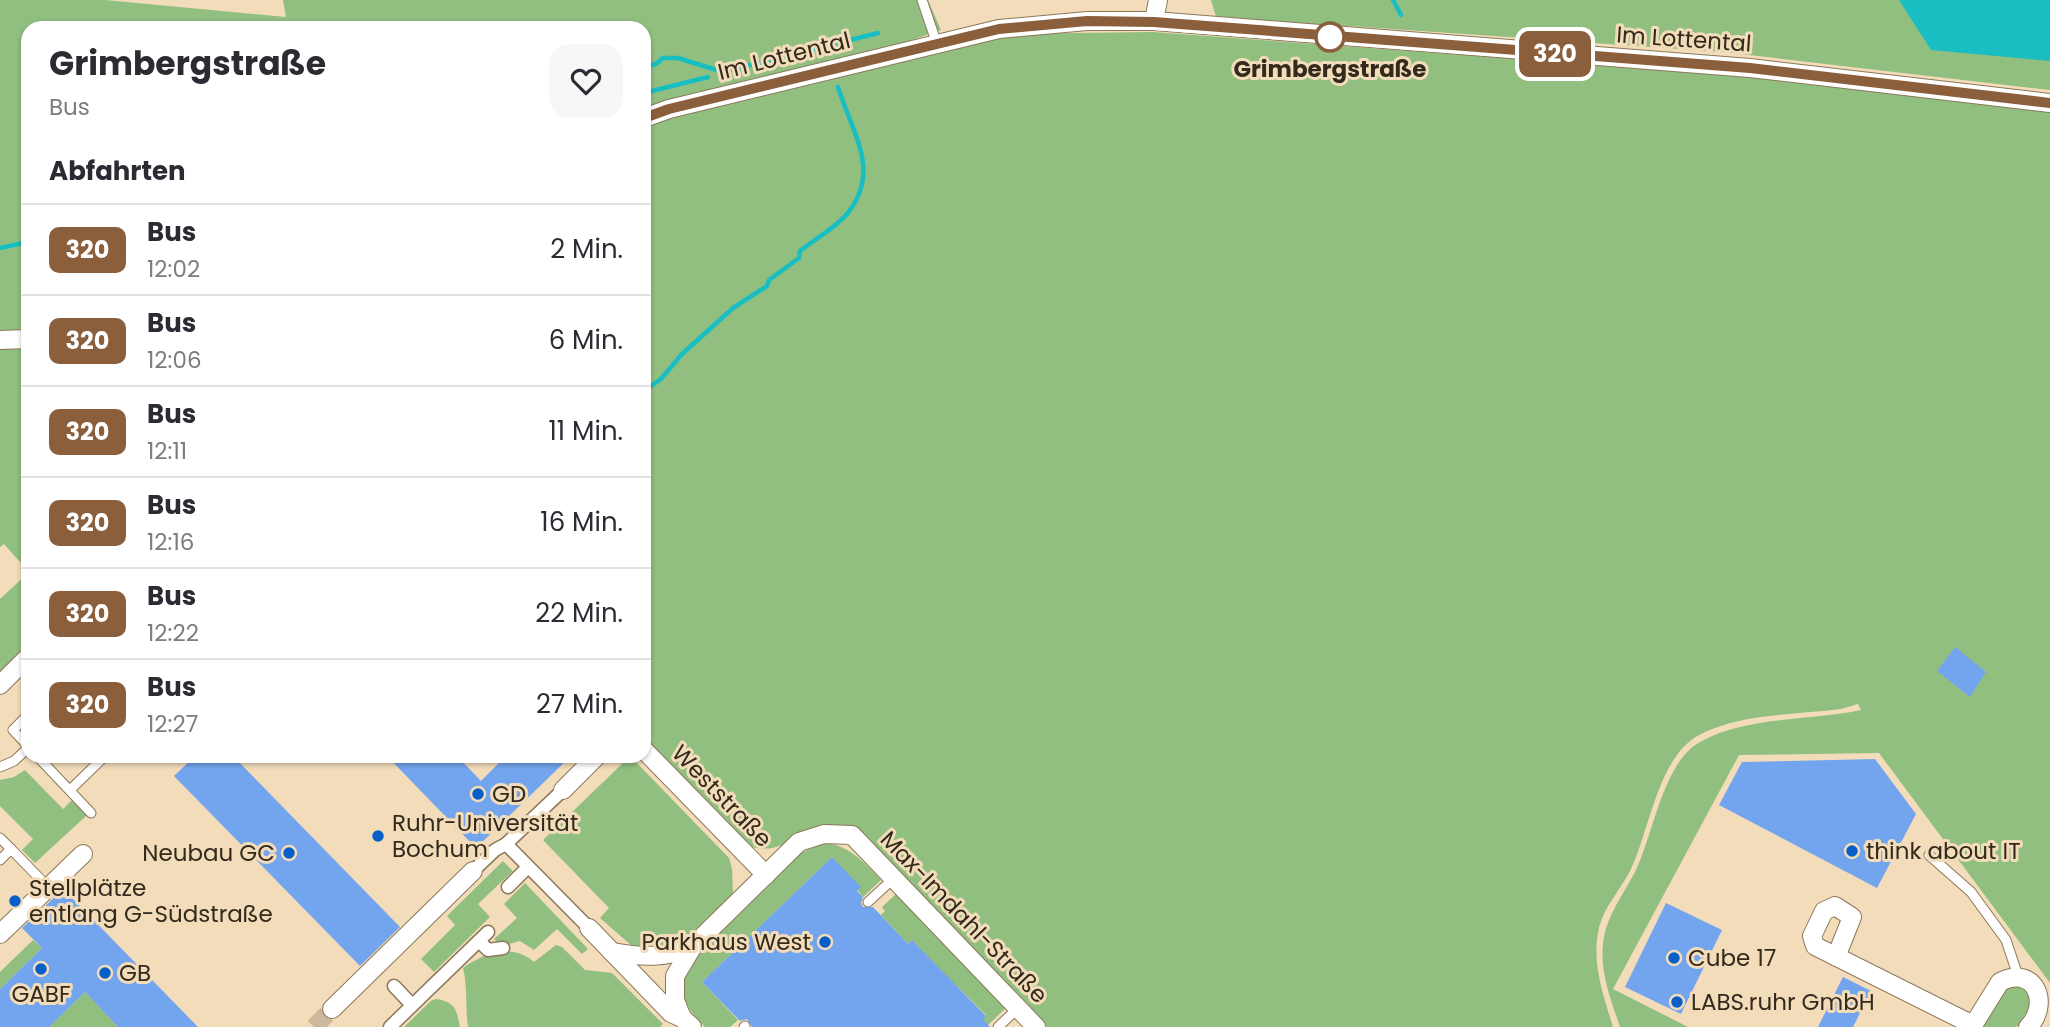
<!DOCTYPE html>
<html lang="de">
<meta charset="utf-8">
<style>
body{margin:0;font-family:Poppins,sans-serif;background:#f7f7f7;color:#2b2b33;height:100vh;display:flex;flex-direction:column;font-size:26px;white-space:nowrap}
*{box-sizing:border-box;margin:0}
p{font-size:23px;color:#7c7c81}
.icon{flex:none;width:38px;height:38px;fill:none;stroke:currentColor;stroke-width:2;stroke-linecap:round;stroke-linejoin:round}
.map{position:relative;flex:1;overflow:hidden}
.drawer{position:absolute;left:21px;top:21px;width:630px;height:742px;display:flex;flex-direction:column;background:#fff;border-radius:21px;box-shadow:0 2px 5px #0004}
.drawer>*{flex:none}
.badge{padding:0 14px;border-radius:10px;font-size:24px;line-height:46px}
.map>.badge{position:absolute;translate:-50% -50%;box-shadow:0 0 0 4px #fff}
h2{padding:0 28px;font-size:26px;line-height:63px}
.round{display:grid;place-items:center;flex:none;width:74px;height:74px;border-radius:21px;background:#f7f7f7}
.summary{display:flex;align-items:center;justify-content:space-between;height:119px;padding:0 28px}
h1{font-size:33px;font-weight:700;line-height:52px}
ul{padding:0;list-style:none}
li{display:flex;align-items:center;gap:21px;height:91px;padding:0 28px;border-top:2px solid #e1e1e2}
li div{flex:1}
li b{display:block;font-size:26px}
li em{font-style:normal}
li .badge{min-width:77px;font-weight:700;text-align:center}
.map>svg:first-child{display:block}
.green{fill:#90bf80}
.water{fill:#18bec2}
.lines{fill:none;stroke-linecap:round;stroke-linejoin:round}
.stream{stroke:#18bec2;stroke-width:4.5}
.building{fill:#73a5ef}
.minor-tunnel{stroke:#ccb89b;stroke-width:18;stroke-dasharray:18 9;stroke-linecap:butt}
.service-casing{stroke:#8c7859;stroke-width:11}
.pedestrian-casing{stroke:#8c7859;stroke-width:15}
.minor-casing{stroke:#8c7859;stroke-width:20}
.service{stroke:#fff;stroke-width:9}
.pedestrian{stroke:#fff;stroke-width:12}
.minor{stroke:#fff;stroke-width:18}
.line-casing{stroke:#fff;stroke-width:16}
.line{stroke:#8b5e3c;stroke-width:10}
.stop-dot{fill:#fff;stroke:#8b5e3c;stroke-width:3.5}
.poi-dot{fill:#085fc8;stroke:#f2dcba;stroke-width:2.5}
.labels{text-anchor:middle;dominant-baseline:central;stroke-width:6;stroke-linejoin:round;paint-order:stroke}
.street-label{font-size:23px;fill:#332a1d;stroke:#f2dcba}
.stop-label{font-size:23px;font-weight:bold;fill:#332a1d;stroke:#f2dcba}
.poi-label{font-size:23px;fill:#332a1d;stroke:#f2dcba;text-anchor:start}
</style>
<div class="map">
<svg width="2050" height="1027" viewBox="0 0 2050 1027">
<rect width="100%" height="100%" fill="#f2dcba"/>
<g class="green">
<path d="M 0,0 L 105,0 L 286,17 L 283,0 L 928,0 L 941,30 L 894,46 L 1004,34 L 1153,32 L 1772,78 L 2050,110 L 2050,983 L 1879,753 L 1739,755 L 1613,989 L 1688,1027 L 1620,1027 C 1611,1000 1600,973 1603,944 C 1606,916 1622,897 1635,872 C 1653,836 1663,762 1700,742 C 1745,716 1810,721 1861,710 L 1858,704 L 1841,709 C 1795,715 1741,713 1699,735 C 1657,758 1650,831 1630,871 C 1619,892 1602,909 1598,933 C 1592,965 1604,997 1613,1027 L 1047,1027 L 857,832 C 805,808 795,858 752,847 L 644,737 L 644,28 L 28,28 L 28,571 L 4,544 L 0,547 Z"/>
<path d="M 1211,0 L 2050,0 L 2050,90 L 1723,52 L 1349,26 L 1217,20 Z"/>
<path d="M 28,573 L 28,644 L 0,672 L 0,599 Z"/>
<path d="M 614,756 L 630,756 L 729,858 L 732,869 L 733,896 L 679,944 L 651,947 L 631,945 L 600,918 L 609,908 L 543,840 L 622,764 Z"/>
<path d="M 25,770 L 63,809 L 72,800 L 87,815 L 35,863 L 22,850 L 33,839 L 0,806 L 0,780 L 14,777 Z"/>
<path d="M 821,844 C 847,842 863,862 881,880 L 863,897 L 832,857 L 702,982 L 738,1020 L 730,1027 L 705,1027 C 683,1005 678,994 689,964 L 799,854 Z"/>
<path d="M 503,861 L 513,871 L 478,904 L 490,917 L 434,972 L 421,959 L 455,925 L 447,916 Z"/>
<path d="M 525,883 L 588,949 L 582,954 L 557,929 L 534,950 L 520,941 L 501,946 L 494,939 L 517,918 L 504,904 Z"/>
<path d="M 896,894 L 1007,1007 L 988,1025 L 983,1019 L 986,1015 L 957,986 L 914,1027 L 885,1027 L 942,971 L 912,940 L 908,944 L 881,915 L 885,911 L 882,907 Z"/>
<path d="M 33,940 L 42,948 L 0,989 L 0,972 Z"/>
<path d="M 556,945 L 562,947 L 585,970 L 612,973 L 663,1024 L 660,1027 L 468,1027 C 465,1006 468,988 463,968 C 484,953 512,943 534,962 Z"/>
<path d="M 2015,986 C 2040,991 2035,1021 2015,1027 C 2005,1027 1990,1027 1980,1027 L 2005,988 Z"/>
<path d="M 85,992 L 118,1027 L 49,1027 Z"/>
<path d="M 437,999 C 456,1003 456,1009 460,1027 L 404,1027 L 432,1000 Z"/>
</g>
<path class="water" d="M 1899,0 L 2050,0 L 2050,61 L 1931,50 Z"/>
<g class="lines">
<g class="stream">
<path d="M 1393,0 L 1401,15"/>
<path d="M 352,23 L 353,28"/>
<path d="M 644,67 L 656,64 L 663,58 L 678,58 L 723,72 L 878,33"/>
<path d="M 644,93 L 708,77"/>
<path d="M 0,248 L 28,242"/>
<path d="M 644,391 L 661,379 L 682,354 L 733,308 L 767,286 L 769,280 L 799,258 L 800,251 C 815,239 835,228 847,214 C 882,171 852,133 838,87"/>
</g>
</g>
<g class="building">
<path d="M 1955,647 L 1986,672 L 1970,697 L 1937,671 Z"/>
<path d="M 195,756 L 233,756 L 400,927 L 360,966 L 174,776 Z"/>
<path d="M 387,756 L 457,756 L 481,781 L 506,756 L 571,756 L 476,848 Z"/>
<path d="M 1875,759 L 1916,814 L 1877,888 L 1719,805 L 1742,762 Z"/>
<path d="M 832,857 L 861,887 L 857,891 L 863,897 L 861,903 L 863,907 L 873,907 L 908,944 L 912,940 L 986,1016 L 983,1019 L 990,1027 L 752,1027 L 747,1019 L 740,1021 L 702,982 Z"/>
<path d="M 63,889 L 74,900 L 198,1027 L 118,1027 L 85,992 L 49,1027 L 0,1027 L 0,989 L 42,948 L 22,928 Z"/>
<path d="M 1666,903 L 1722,930 L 1681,1014 L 1625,987 Z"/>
<path d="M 1843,977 L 1871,991 L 1853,1027 L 1818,1027 Z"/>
</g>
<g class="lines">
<path class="minor-tunnel" d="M 314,1027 L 332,1009"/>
<defs>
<g id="service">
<path d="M 922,0 L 937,44"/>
<path d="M 28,715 L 13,730 L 28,746"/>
<path d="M 37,756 L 91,813"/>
<path d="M 0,767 L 14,761 L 28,748"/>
<path d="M 70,790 L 105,756"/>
<path d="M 0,838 L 11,849 L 0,860"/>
<path d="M 11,849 L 48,887"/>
<path d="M 1929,855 L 1971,892 L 2006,940 L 2018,976"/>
<path d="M 868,902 L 893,879"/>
<path d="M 744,1027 L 745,1026"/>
<path d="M 998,1027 L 1018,1008"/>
</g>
<g id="pedestrian">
<path d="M 506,844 L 589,928"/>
<path d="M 473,871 L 495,850 L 506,844 L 563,790"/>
<path d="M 508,887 L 528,867"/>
<path d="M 479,941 L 488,950 L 503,948"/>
<path d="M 394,986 L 412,1005"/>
<path d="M 390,1027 L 488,932"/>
</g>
<g id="minor">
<path d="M 1154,21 L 1158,0"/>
<path d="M 644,118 L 669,109 L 999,29 L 1087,21 L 1154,21 L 1750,68 L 2050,103"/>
<path d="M 0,340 L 28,339"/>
<path d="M 0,685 L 28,657"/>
<path d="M 644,750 L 766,875"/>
<path d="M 563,790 L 597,756"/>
<path d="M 589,928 L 671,1013 L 682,1018 L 692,1027"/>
<path d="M 0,934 L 83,854"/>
<path d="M 612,952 C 640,957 667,959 693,946"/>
<path d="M 1836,957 L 1852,917 L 1835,906 L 1824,911 L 1812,936 L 1815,946 L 1973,1025"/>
<path d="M 332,1009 L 473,871"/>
<path d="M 682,1018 L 675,1000 L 675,976 L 693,946 L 799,842 L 824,834 L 852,835 L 1036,1027"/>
<path d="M 1972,1027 L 2000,982 C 2037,964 2050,1006 2028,1027"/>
</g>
</defs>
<use href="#service" class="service-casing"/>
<use href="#pedestrian" class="pedestrian-casing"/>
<use href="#minor" class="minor-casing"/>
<use href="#service" class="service"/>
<use href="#pedestrian" class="pedestrian"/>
<use href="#minor" class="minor"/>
</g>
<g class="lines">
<defs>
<path id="line" d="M 644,118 L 669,109 L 999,29 L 1087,21 L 1154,22 L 1750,68 L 2050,103"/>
</defs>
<use href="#line" class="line-casing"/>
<use href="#line" class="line"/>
</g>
<circle class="stop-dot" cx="1330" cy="37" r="14"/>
<g class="poi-dot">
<circle cx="478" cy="794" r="7"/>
<circle cx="378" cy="836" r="7"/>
<circle cx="1852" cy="851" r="7"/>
<circle cx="289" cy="853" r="7"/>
<circle cx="15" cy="901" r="7"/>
<circle cx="825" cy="942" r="7"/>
<circle cx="1674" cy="958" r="7"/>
<circle cx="41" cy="969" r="7"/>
<circle cx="105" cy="973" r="7"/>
<circle cx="1677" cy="1002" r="7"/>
</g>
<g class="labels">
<g class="street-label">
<text transform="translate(1684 39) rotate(4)">Im Lottental</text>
<text transform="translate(784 56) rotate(-14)">Im Lottental</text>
<text transform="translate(722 796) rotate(46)">Weststraße</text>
<text transform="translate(964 917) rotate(46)">Max-Imdahl-Straße</text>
</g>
<g class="stop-label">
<text x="1330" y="69">Grimbergstraße</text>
</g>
<g class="poi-label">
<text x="492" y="794">GD</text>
<text x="392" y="823">Ruhr-Universität<tspan x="392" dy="26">Bochum</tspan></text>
<text x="1866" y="851">think about IT</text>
<text x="275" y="853" text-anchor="end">Neubau GC</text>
<text x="29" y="888">Stellplätze<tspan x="29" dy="26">entlang G-Südstraße</tspan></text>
<text x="811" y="942" text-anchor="end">Parkhaus West</text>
<text x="1688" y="958">Cube 17</text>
<text x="119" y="973">GB</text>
<text x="41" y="994" text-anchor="middle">GABF</text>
<text x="1691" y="1002">LABS.ruhr GmbH</text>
</g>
</g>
</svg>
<b class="badge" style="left:1555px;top:54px;background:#8b5e3c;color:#fff">320</b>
<section class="drawer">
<div class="summary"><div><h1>Grimbergstraße</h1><p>Bus</p></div><a class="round"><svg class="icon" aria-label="heart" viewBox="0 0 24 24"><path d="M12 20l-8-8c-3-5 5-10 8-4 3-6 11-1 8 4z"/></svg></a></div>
<h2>Abfahrten</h2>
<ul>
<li><span class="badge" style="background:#8b5e3c;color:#fff">320</span><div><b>Bus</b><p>12:02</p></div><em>2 Min.</em></li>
<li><span class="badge" style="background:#8b5e3c;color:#fff">320</span><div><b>Bus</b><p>12:06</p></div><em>6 Min.</em></li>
<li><span class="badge" style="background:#8b5e3c;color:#fff">320</span><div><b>Bus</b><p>12:11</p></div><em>11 Min.</em></li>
<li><span class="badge" style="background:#8b5e3c;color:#fff">320</span><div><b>Bus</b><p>12:16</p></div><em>16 Min.</em></li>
<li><span class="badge" style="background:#8b5e3c;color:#fff">320</span><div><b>Bus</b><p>12:22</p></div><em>22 Min.</em></li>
<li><span class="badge" style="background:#8b5e3c;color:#fff">320</span><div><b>Bus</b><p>12:27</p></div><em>27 Min.</em></li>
</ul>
</section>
</div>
